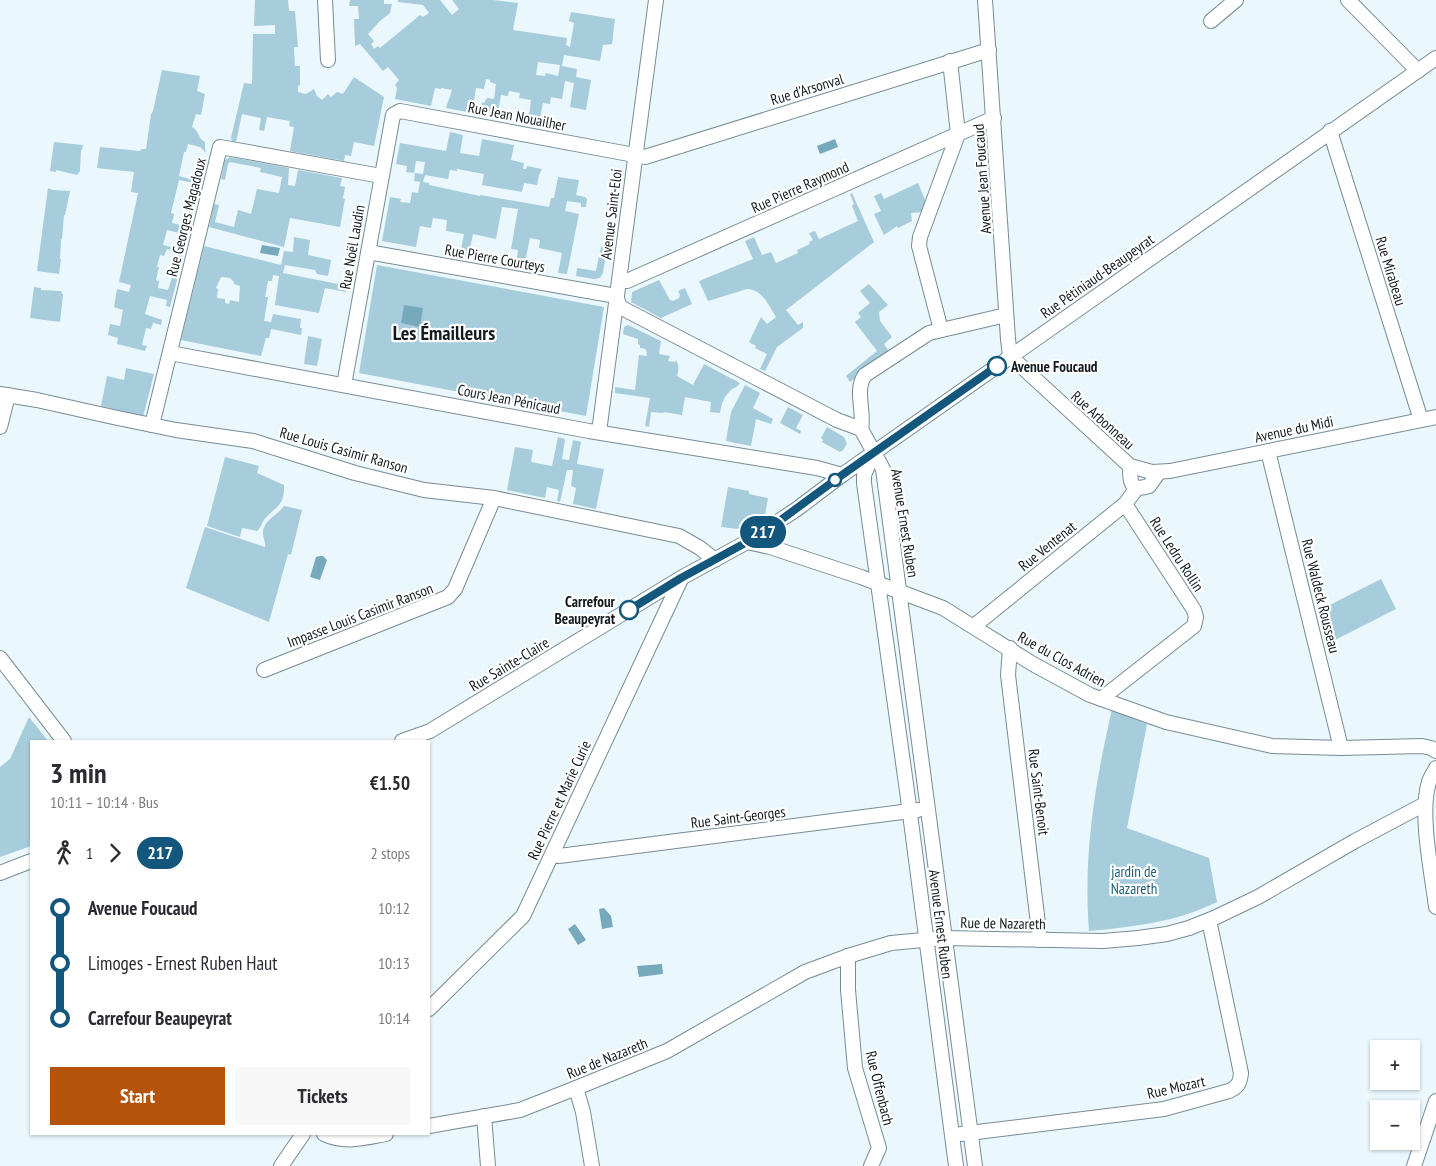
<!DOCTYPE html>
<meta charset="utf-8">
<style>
body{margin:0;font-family:"PT Sans Narrow",sans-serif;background:#f7f7f7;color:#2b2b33;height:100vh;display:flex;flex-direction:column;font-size:19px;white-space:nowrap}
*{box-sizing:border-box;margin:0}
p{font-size:16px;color:#7c7c81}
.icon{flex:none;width:28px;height:28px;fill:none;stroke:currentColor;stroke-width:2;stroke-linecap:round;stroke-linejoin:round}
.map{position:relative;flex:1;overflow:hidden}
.panel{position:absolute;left:30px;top:740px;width:400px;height:395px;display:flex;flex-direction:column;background:#fff;border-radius:0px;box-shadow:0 1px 4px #0004}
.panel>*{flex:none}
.badge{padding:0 10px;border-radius:16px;font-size:18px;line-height:32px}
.fabs{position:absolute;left:1370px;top:1040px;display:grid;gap:10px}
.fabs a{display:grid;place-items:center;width:50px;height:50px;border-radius:0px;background:#fff;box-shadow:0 1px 4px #0004;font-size:25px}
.map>.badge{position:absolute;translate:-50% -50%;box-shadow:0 0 0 2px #fff}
.legs{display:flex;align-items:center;gap:8px;height:55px;padding:0 20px;font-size:16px}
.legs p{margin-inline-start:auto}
.overview{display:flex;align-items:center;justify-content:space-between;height:85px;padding:0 20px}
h1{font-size:28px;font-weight:700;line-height:38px}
.cta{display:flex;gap:10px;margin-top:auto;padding:10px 20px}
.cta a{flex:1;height:58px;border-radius:0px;background:#b45309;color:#fff;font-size:20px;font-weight:700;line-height:58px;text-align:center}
.cta a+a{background:#f7f7f7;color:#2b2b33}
ul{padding:0 20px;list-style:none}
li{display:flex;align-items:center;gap:18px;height:55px;font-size:19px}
li i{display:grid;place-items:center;width:8px;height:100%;margin:0 6px;background:currentColor}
li i::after{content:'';width:12px;height:12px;margin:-6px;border:4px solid;border-radius:50%;background:#fff}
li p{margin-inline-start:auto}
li:first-child i{background:linear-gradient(#0000 50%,currentColor 0)}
li:last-child i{background:linear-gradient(currentColor 50%,#0000 0)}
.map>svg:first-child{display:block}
.green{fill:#a7ccdb;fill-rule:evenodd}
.water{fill:#77a9bd}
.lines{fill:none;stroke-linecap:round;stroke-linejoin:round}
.minor-casing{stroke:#788c95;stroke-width:16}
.minor{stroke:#fff;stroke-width:14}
.line-1-casing{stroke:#fff;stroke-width:11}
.line-1{stroke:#13577c;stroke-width:8}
.stop-1-dot{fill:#fff;stroke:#13577c;stroke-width:2.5}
.labels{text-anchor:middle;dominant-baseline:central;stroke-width:4.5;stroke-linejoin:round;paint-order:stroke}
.street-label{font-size:15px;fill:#131b1e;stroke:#fff}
.stop-label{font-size:15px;font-weight:bold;fill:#131b1e;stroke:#fff;text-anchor:start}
.park-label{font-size:15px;fill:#1d5d73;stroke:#fff}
.district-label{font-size:20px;font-weight:bold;fill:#131b1e;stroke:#fff}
</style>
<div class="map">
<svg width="1436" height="1166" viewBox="0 0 1436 1166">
<rect width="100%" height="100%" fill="#eaf7fd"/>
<g class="green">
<path d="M 255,0 L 288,0 L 289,11 L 295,11 L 298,47 L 294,47 L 295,66 L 300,66 L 300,85 L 298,86 L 298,92 L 306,94 L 314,89 L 317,96 L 322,100 L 328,94 L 331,97 L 337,92 L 343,94 L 354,77 L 384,97 L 374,146 L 354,142 L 351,156 L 345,155 L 344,161 L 290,151 L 294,127 L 289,126 L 290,121 L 267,117 L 264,131 L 259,130 L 261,118 L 242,114 L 236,142 L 232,141 L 231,138 L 244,83 L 252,84 L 253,34 L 275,34 L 275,25 L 254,26 Z"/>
<path d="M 350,0 L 384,0 L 384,4 L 392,4 L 390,13 L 380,21 L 368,34 L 374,41 L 371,44 L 374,49 L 378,46 L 380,48 L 420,15 L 423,17 L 429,13 L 423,5 L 398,2 L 398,0 L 440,0 L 452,15 L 459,9 L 452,0 L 493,0 L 518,3 L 513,30 L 567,38 L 566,45 L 570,47 L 574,23 L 569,21 L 571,12 L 615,19 L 612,44 L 603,45 L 600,61 L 564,55 L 562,66 L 577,69 L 576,77 L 591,80 L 586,110 L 570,107 L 574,83 L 565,81 L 562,99 L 551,97 L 550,104 L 543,103 L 540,118 L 529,116 L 531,100 L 519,98 L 520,93 L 509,91 L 508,96 L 501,95 L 497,118 L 479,115 L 482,102 L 484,103 L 487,98 L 494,99 L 496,84 L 490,82 L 490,80 L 486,79 L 484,89 L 476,88 L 472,113 L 446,108 L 452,90 L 441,88 L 441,89 L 435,88 L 431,106 L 395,99 L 397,88 L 395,85 L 399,80 L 388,67 L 383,71 L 360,44 L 355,46 L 354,19 L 359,19 L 358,6 L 349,6 ZM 538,62 L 560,65 L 558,76 L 546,73 L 545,76 L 536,75 Z"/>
<path d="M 162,70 L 200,76 L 197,91 L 205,94 L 201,115 L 196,114 L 192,127 C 199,130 198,139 205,142 L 205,149 L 206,153 L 200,147 L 188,144 L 186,152 L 184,152 L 179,176 L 200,182 L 197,198 L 191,196 L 194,183 L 179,180 L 171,213 L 174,214 L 172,223 L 185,226 L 189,211 L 193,212 L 181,261 L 176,259 L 178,251 L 167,249 L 164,256 L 160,255 L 157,267 L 159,267 L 156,280 L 159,281 L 158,288 L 168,290 L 174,271 L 179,272 L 170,307 L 166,306 L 167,300 L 150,296 L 145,314 L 162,320 L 161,325 L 153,323 L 151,329 L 146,328 L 142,345 L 147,346 L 145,351 L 117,344 L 118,338 L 108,335 L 110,324 L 120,326 L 123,310 L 114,307 L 117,289 L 129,292 L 131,285 L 119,282 L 138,193 L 131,192 L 134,172 L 97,168 L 100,147 L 140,151 L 141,149 L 146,149 L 151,114 L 153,111 ZM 167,230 L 183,234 L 182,240 L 178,249 L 163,245 Z"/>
<path d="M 450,132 L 463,135 L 460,153 L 479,156 L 482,139 L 514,145 L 511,160 L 524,163 L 523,169 L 526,169 L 527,166 L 542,169 L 539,175 L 537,185 L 524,183 L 522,192 L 482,185 L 484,174 L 457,169 L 457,171 L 450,170 L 448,179 L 425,175 L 423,182 L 429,183 L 429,185 L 480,196 L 480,195 L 549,207 L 551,198 L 554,198 L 558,177 L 579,180 L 576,195 L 585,197 L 587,199 L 586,207 L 581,207 L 581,203 L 567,201 L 565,211 L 579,214 L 567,274 L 558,273 L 562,253 L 539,248 L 540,240 L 530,238 L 524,267 L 516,265 L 518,250 L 511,249 L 518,209 L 502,207 L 496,239 L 473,234 L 468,257 L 460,255 L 464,234 L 446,231 L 447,220 L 433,218 L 431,228 L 420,226 L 416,247 L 382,241 L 390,197 L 401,199 L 400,202 L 410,203 L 412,192 L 418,193 L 420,182 L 414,181 L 415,173 L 423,174 L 425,162 L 416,161 L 414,173 L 406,172 L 407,166 L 396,164 L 400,143 L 446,151 Z"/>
<path d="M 54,142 L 83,145 L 82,150 L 81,150 L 80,171 L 77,175 L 56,170 L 56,172 L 50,171 Z"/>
<path d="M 230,157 L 289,168 L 288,185 L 295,186 L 298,170 L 342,178 L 340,186 L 345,187 L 343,198 L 345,199 L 340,227 L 290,218 L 284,247 L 209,227 L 214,204 L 219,205 L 215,222 L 234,227 L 238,210 L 251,214 L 257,189 L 279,193 L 282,177 L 260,172 L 261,168 L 230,162 L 228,164 L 225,180 L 221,179 L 225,160 Z"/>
<path d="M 918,183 L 926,202 L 923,212 L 911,213 L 912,221 L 898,228 L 897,226 L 884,235 L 874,214 L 881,211 L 874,196 L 881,193 L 884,199 Z"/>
<path d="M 48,188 L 53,190 L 70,191 L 65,215 L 64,215 L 62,239 L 61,239 L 60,259 L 61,259 L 59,274 L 37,271 Z"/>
<path d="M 852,193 L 874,242 L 786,310 L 798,325 L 803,322 L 803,328 L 777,347 L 765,371 L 760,369 L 767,354 L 755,348 L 756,346 L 749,342 L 761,317 L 767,324 L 776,317 C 769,306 762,289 747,289 L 708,301 L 699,281 L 753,259 L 745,241 L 754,237 L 762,255 L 771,252 L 776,263 L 798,253 L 797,250 L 810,244 L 809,242 L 813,240 L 809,233 L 815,231 L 819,239 L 858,221 L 852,206 L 854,204 L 850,194 Z"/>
<path d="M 294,237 L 310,240 L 308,255 L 331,260 L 328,276 L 317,274 L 315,270 L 285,265 L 283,273 L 348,286 L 346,292 L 325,288 L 319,313 L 275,305 L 279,276 L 273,275 L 272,281 L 268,281 L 265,297 L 268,297 L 264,321 L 271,322 L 273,314 L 301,319 L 300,328 L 302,328 L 301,335 L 271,329 L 269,338 L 266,338 L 261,356 L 181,340 L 204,246 L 281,265 L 284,251 L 293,252 ZM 221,277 L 230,278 L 234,282 L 234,284 L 240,286 L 239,302 L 230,300 L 229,304 L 225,303 L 225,299 L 217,298 L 218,289 L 216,288 Z"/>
<path d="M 601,247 L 607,248 L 603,273 L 600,278 L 594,279 L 576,276 L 577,268 L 596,271 Z"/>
<path d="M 377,265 L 604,307 L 586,416 L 359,373 Z"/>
<path d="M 659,280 L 670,300 L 673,301 L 679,298 L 680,295 L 678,291 L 685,288 L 692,304 L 661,318 L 631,302 L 632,292 Z"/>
<path d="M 869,284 L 888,305 L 879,312 L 880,321 L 892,337 L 884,344 L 890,353 L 850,382 L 846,376 L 877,351 L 855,322 L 861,317 L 858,313 L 870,303 L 860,291 Z"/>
<path d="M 34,287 L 41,288 L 41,290 L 61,291 L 63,295 L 60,322 L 30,318 Z"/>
<path d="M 628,325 L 661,341 L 659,354 L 670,356 L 668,361 L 675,362 L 676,360 C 679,365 679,370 677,376 L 693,385 L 704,364 L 740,383 C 737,388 735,387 731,390 C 724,396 721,405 720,413 L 710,412 L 711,402 L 685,397 L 682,415 L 664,412 L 663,413 L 651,412 L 649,427 L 645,426 L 650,398 L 615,393 L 615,387 L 635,390 L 639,355 L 647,356 L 646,349 L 640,348 L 640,345 L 638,344 L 638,339 L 623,334 L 624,327 Z"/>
<path d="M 308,336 L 322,339 L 317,366 L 304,364 Z"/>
<path d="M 126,368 L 154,374 L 143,417 L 101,406 L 107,376 L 124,380 Z"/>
<path d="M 745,385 L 760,393 L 753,408 L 773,419 L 771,424 L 756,419 L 751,446 L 726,441 L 731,412 Z"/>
<path d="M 788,407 L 803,415 L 796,428 L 801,431 L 800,434 L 780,423 Z"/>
<path d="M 827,427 L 844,437 L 847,444 L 843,450 L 840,452 L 822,442 L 823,440 L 821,438 Z"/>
<path d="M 558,437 L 565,439 L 562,459 L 569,460 L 573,440 L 581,442 L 577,464 L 604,469 L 596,509 L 573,504 L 576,488 L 571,486 L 573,470 L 567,470 L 560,502 L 557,501 L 559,490 L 547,487 L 545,498 L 507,490 L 515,447 L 533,450 L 531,462 L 552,466 Z"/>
<path d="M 225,457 L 259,466 L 257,473 L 284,485 C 285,507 275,506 264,520 C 261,524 261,528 257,531 L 242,528 L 240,537 L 207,526 Z"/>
<path d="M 728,487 L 749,491 L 749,494 L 768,498 L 764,520 C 746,532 741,529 721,527 Z"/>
<path d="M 284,506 L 302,510 L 291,555 L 288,554 L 269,622 L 186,588 L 205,527 L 265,547 C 266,541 262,537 263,531 C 264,520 278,515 284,506 Z"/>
<path d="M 1381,579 L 1396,609 L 1335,640 L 1320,610 Z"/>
<path d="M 1112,709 L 1147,724 L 1127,828 L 1209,858 L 1217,902 C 1177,922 1133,927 1089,931 C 1083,854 1095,784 1112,709 Z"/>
<path d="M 29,717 L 48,741 L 31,741 L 31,846 L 0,857 L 0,767 L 10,759 Z"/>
</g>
<g class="water">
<path d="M 835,139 L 838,147 L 820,154 L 817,146 Z"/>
<path d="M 262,245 L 280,248 L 278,256 L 260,253 Z"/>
<path d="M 404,305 L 423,308 L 420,327 L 401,323 Z"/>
<path d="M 320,556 L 323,556 L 327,560 L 320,580 L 310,577 L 316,557 Z"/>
<path d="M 604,908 L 611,916 L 613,927 L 602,929 L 599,909 Z"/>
<path d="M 575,924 L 586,940 L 578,945 L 568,929 Z"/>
<path d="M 662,964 L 663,974 L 639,977 L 637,966 Z"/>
</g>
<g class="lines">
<defs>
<g id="minor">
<path d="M 325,0 L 328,60"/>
<path d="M 985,0 L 1008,339 L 1010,356"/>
<path d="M 1348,0 L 1418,71"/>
<path d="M 1211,21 L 1236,0"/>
<path d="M 1330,131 L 1421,420"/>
<path d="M 368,252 L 616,296"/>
<path d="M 619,280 L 627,281 L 994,118"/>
<path d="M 616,296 L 620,307 L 837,420 L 861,429 L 883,469 L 975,1166"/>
<path d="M 941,330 L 919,246 L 920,237 L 958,134 L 950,61"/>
<path d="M 170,353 L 589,431 L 817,468 L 842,475"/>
<path d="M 1010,356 L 1130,466 L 1152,472 L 1170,471 L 1436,417"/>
<path d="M 344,385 L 393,115 L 400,111 L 645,157 L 989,50"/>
<path d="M 0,394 L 37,400 L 113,417 L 176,430 L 253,441 L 355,473 L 424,490 L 494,498 L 679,536 L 700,548 L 715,560"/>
<path d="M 152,425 L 220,147 L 381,176"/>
<path d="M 0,427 L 8,395"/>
<path d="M 861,429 C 865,412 854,390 865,375 L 929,333 L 1006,315"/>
<path d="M 599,432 L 656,0"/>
<path d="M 1268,451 L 1341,748"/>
<path d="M 873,454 L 864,475 L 864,483 L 907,791 L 956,1166"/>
<path d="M 1130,466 C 1130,482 1130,492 1149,486 L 1159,472"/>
<path d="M 747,542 L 770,547 L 861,577 L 943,608 L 1033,664 L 1090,695 L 1166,722 L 1272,746 L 1341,748 L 1422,746 L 1431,748 L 1436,751"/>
<path d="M 974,626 L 1125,504 L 1137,488"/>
<path d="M 1010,648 L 1008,675 L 1040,940"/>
<path d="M 0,658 L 64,741"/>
<path d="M 264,670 L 448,597 L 455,589 L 494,498"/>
<path d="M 1101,699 L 1194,626 L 1196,617 L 1194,610 L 1125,504"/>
<path d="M 402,741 L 430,731 L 681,578 L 747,542 L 797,509 L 842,475 L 1436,58"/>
<path d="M 1436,768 C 1434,773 1430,777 1429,782 C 1419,813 1432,874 1436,907"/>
<path d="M 553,853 L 559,856 L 918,810"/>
<path d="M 0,873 L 31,861"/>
<path d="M 848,956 L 848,990 L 855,1068 L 879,1148 L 871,1166"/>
<path d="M 429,1009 L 523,916 L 681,579"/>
<path d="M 576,1088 L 583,1112 L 592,1166"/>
<path d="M 484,1116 L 488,1166"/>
<path d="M 429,1126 L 520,1110 L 576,1088 L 667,1051 L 805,972 L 848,956 L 891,943 L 945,938 L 1103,941 L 1138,938 L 1167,934 L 1189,928 L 1214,918 L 1258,897 L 1355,841 L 1425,804"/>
<path d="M 324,1134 C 345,1144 364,1138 386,1134"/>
<path d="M 961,1134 L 1164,1109 L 1229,1091 C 1238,1087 1240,1083 1241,1073 L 1209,920"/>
<path d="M 281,1166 L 303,1134"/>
<path d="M 1414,1166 L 1436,1101"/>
</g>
</defs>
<use href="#minor" class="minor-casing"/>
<use href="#minor" class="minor"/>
</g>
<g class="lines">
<defs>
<path id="line-1" d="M 629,610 L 681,578 L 747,542 L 778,522 L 842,475 L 997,366"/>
</defs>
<use href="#line-1" class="line-1-casing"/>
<use href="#line-1" class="line-1"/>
</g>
<g class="stop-1-dot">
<circle cx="997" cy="366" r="9"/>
<circle cx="835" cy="480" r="6"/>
<circle cx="629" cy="610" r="9"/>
</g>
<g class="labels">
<g class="street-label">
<text transform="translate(807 89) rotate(-17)">Rue d'Arsonval</text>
<text transform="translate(517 116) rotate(11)">Rue Jean Nouailher</text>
<text transform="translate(982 179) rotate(-94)">Avenue Jean Foucaud</text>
<text transform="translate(800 187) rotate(-24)">Rue Pierre Raymond</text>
<text transform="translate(611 214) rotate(-83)">Avenue Saint-Eloi</text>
<text transform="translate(186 217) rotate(-76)">Rue Georges Magadoux</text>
<text transform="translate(352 247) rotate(-80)">Rue Noël Laudin</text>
<text transform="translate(495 258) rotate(10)">Rue Pierre Courteys</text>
<text transform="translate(1391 271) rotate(73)">Rue Mirabeau</text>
<text transform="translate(1097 276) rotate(-35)">Rue Pétiniaud-Beaupeyrat</text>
<text transform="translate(509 399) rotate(11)">Cours Jean Pénicaud</text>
<text transform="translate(1103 420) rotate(42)">Rue Arbonneau</text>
<text transform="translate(1294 429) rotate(-12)">Avenue du Midi</text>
<text transform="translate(344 450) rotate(16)">Rue Louis Casimir Ranson</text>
<text transform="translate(905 523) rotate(81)">Avenue Ernest Ruben</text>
<text transform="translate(1047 546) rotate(-39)">Rue Ventenat</text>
<text transform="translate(1177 554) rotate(57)">Rue Ledru Rollin</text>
<text transform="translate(1321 596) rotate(76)">Rue Waldeck Rousseau</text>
<text transform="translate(360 615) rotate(-21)">Impasse Louis Casimir Ranson</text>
<text transform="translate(1062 659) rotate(29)">Rue du Clos Adrien</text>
<text transform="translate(509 664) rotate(-31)">Rue Sainte-Claire</text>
<text transform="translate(1039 792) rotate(83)">Rue Saint-Benoit</text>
<text transform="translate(559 800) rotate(-65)">Rue Pierre et Marie Curie</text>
<text transform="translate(738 817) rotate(-7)">Rue Saint-Georges</text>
<text transform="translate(1003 923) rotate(1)">Rue de Nazareth</text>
<text transform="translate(941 924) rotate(83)">Avenue Ernest Ruben</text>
<text transform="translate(607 1058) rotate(-22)">Rue de Nazareth</text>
<text transform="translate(1176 1087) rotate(-13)">Rue Mozart</text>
<text transform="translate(880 1088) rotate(76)">Rue Offenbach</text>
</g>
<g class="stop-label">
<text x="1011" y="366">Avenue Foucaud</text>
<text x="615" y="601" text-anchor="end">Carrefour<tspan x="615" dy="17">Beaupeyrat</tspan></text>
</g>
<g class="park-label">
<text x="1134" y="871">jardin de<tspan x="1134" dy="17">Nazareth</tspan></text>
</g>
<g class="district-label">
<text x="444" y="333">Les Émailleurs</text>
</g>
</g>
</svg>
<div class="fabs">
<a>+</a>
<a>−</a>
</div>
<b class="badge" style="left:763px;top:532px;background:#13577c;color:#fff">217</b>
<section class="panel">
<div class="overview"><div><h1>3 min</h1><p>10:11 – 10:14 · Bus</p></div><b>€1.50</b></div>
<div class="legs"><svg class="icon" aria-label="walk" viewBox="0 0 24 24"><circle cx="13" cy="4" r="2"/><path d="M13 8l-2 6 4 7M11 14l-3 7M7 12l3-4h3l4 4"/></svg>1<svg class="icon" aria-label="forward" viewBox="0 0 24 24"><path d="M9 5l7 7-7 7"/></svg><b class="badge" style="background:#13577c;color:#fff">217</b><p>2 stops</p></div>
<ul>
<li><i style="color:#13577c"></i><b>Avenue Foucaud</b><p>10:12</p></li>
<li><i style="color:#13577c"></i><span>Limoges - Ernest Ruben Haut</span><p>10:13</p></li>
<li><i style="color:#13577c"></i><b>Carrefour Beaupeyrat</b><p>10:14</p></li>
</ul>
<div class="cta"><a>Start</a><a>Tickets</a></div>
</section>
</div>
